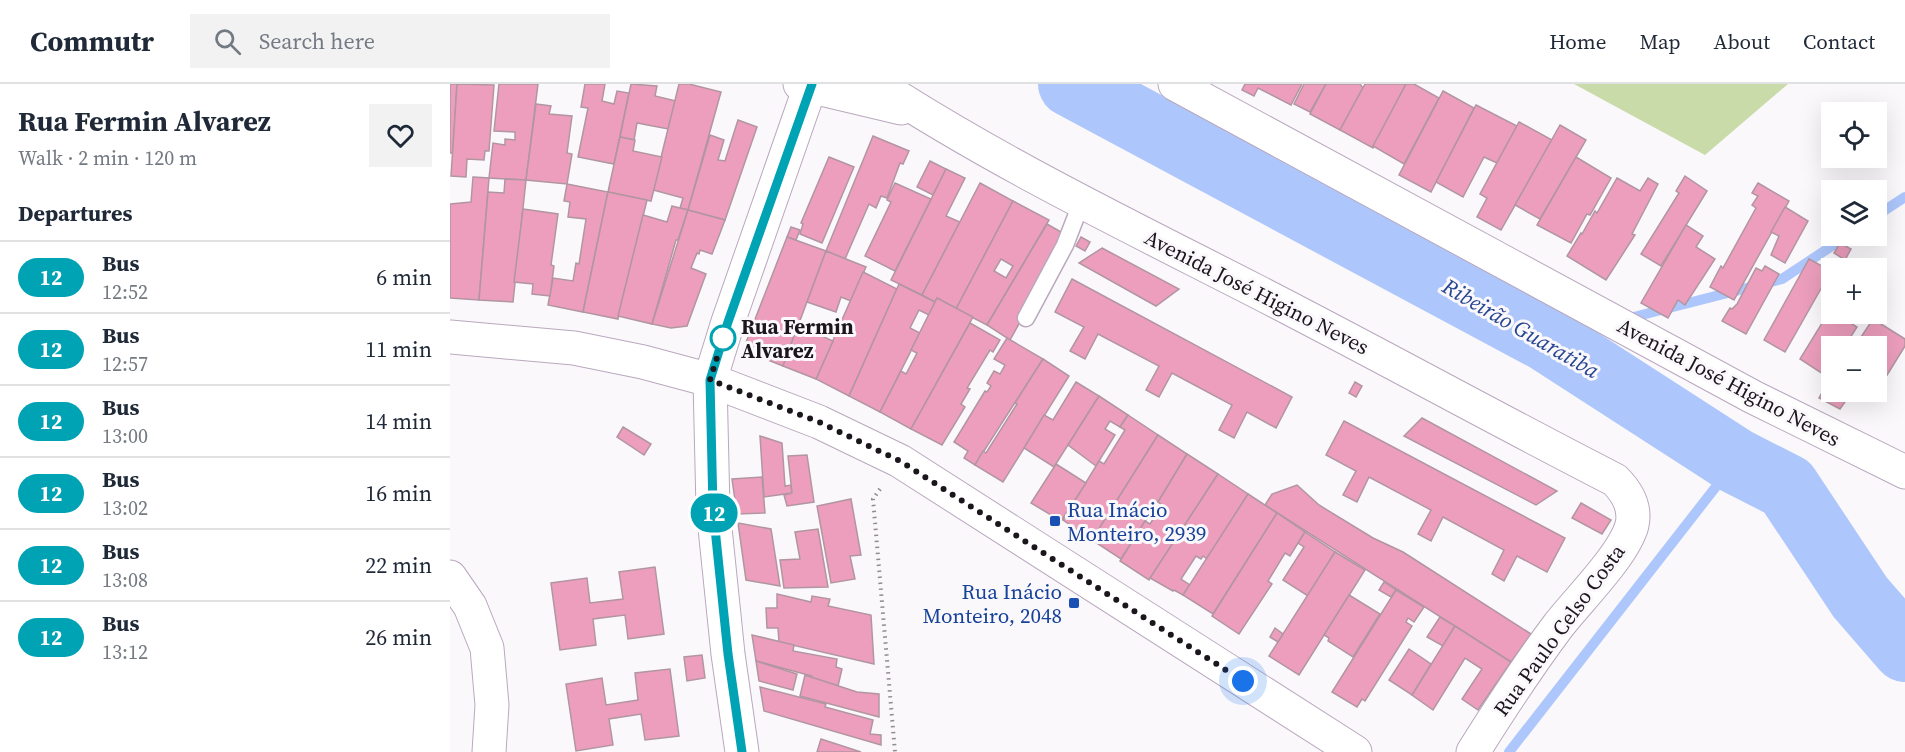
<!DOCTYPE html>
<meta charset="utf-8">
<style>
body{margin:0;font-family:"Source Serif 4",serif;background:#f2f2f3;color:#1f2937;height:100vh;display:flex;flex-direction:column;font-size:22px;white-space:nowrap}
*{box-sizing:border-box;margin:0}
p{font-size:20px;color:#747a83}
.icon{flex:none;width:33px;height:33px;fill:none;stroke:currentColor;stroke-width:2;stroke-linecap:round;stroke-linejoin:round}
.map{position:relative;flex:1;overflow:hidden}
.side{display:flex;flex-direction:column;background:#fff;width:450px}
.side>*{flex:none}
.badge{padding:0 12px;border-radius:20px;font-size:21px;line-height:39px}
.buttons{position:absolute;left:1371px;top:18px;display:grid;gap:12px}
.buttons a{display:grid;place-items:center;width:66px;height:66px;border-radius:0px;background:#fff;box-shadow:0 6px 24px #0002;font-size:30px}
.you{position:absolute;width:30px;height:30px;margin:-15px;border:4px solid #fff;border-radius:50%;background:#1a73e8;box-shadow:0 0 0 9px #1a73e833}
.map>.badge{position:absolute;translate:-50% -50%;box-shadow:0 0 0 3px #fff}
h2{padding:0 18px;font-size:22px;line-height:54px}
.round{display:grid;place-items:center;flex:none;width:63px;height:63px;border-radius:0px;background:#f2f2f3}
.overview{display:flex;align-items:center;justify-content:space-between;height:102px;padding:0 18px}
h1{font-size:28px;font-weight:700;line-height:45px}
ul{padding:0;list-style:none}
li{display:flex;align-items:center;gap:18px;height:72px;padding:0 18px;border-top:2px solid #e0e1e3}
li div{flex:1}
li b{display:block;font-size:22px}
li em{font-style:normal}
li .badge{min-width:66px;font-weight:700;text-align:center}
header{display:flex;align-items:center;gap:36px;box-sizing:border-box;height:84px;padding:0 30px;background:#fff;border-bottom:2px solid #e0e1e3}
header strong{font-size:28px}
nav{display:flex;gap:33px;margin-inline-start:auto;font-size:21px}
.search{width:420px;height:54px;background:#f2f2f3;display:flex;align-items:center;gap:15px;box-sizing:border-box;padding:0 21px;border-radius:0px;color:#747a83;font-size:22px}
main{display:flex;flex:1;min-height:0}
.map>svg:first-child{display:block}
.green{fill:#c8dba8}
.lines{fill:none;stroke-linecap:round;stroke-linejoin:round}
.stream{stroke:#adc7fc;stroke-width:10}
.river{stroke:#adc7fc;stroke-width:66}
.building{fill:#ec9ebc;stroke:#b196a0;stroke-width:1.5;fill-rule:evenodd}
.service-casing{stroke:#b9a8be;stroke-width:19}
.minor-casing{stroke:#b9a8be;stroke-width:35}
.tertiary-casing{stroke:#b9a8be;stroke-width:35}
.path{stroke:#908c91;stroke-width:4;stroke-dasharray:1.5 4.5;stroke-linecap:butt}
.service{stroke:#fff;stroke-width:16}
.minor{stroke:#fff;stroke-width:33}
.tertiary{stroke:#fff;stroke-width:33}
.line-casing{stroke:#fff;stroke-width:14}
.line{stroke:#00a3b4;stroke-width:9}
.walk{stroke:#1b151c;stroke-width:6;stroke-dasharray:0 10.8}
.stop-dot{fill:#fff;stroke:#00a3b4;stroke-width:3}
.transit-dot{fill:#1a4fb4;stroke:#fbf8fc;stroke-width:2}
.labels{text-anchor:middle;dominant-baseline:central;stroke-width:6;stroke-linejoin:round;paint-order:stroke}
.street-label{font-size:21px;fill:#1b151c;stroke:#fbf8fc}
.stop-label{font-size:21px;font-weight:bold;fill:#1b151c;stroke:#fbf8fc;text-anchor:start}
.transit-label{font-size:21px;fill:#164399;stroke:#fbf8fc;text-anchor:start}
.water-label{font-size:22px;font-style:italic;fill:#254590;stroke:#fbf8fc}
</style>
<header>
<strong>Commutr</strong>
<div class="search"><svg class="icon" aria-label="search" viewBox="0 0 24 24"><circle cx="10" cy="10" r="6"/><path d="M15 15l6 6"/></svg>Search here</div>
<nav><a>Home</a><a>Map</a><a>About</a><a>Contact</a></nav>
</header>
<main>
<section class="side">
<div class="overview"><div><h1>Rua Fermin Alvarez</h1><p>Walk · 2 min · 120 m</p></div><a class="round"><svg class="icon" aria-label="heart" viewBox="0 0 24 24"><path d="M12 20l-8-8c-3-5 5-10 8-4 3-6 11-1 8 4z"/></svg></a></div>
<h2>Departures</h2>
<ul>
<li><span class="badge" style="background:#00a3b4;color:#fff">12</span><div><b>Bus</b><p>12:52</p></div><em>6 min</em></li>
<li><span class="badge" style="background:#00a3b4;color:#fff">12</span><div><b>Bus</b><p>12:57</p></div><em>11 min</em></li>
<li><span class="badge" style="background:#00a3b4;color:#fff">12</span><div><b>Bus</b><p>13:00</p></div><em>14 min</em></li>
<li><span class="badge" style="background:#00a3b4;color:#fff">12</span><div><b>Bus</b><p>13:02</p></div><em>16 min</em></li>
<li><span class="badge" style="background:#00a3b4;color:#fff">12</span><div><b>Bus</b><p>13:08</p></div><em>22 min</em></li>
<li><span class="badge" style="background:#00a3b4;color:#fff">12</span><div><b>Bus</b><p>13:12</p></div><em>26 min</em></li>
</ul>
</section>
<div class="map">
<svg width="1455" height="668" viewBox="0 0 1455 668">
<rect width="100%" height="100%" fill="#fbf8fc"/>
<path class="green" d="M 1124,0 L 1338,0 L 1255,71 Z"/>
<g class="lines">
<g class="stream">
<path d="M 1426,132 L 1455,113"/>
<path d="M 1176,235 L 1332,195 L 1397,152"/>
<path d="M 1097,255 L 1152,241"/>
<path d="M 1059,668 L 1286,377"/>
</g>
<path class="river" d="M 621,0 L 1097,255 L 1286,377 L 1337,403 L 1410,513 L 1455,565"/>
</g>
<g class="building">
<path d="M 0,0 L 7,0 L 3,69 L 0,69 Z"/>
<path d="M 7,0 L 44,1 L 39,67 L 35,67 L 34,76 L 17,75 L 16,93 L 1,92 Z"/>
<path d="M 49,0 L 88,0 L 76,96 L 39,94 L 43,59 L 55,61 L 55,55 L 65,56 L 65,48 L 44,47 Z"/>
<path d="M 135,0 L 155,0 L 152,17 L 164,20 L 167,7 L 179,9 L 164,80 L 128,73 L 138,24 L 131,23 Z"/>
<path d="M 181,0 L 207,2 L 205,12 L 226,17 L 218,45 L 187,39 L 184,56 L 170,53 Z"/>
<path d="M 229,0 L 239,0 L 271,8 L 238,126 L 230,124 L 233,114 L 203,106 Z"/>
<path d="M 795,0 L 852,0 L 841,21 L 808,4 L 804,12 L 792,6 Z"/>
<path d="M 854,0 L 876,0 L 860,28 L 844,20 Z"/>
<path d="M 876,0 L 910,0 L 913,4 L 890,46 L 860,30 Z"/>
<path d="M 915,0 L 956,0 L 923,64 L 890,46 Z"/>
<path d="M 956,0 L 964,0 L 989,14 L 954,80 L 923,62 Z"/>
<path d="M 993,7 L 1024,24 L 981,108 L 949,91 Z"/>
<path d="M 86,20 L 101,22 L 99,30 L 122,32 L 117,69 L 122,70 L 117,100 L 76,96 Z"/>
<path d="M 1026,21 L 1067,42 L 1047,79 L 1034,73 L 1013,113 L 986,98 Z"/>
<path d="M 288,36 L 307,43 L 275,136 L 238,126 L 260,51 L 274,56 L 268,76 L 275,77 Z"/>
<path d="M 1069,38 L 1102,56 L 1051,146 L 1027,133 L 1037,114 L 1030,110 Z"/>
<path d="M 1110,41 L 1136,56 L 1090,135 L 1065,121 Z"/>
<path d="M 423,52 L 459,67 L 453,80 L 450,79 L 437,114 L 431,112 L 426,124 L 419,120 L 395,175 L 376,167 Z"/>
<path d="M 170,53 L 185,56 L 183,67 L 212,73 L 201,117 L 158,108 Z"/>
<path d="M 379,73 L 404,83 L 372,159 L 350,150 L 353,140 L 351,139 Z"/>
<path d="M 1126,73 L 1161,94 L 1140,131 L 1137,130 L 1121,159 L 1087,141 Z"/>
<path d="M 480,77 L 496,85 L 483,111 L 467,103 Z"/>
<path d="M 496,85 L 515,94 L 496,132 L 510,138 L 472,211 L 441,196 Z"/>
<path d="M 1235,92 L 1257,107 L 1211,182 L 1191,170 L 1229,109 L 1226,107 Z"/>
<path d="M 23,93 L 39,94 L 29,216 L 0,214 L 0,120 L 21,118 Z"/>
<path d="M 1167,94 L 1190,107 L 1198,94 L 1208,100 L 1182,150 L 1185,151 L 1156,196 L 1117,172 L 1131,149 L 1132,150 L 1145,127 L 1147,129 Z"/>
<path d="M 55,95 L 76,96 L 63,218 L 29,216 L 38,108 L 54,109 Z"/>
<path d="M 445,99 L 481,115 L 445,187 L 415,172 L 441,118 L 437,116 Z"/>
<path d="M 530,99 L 563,117 L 506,225 L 487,214 L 485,218 L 472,211 Z"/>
<path d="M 1308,99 L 1339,117 L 1284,216 L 1260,203 L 1271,182 L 1273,184 L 1306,124 L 1302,121 L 1308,112 L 1302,109 Z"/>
<path d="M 117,100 L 158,108 L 133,228 L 98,221 L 103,194 L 123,197 L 126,179 L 129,180 L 136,135 L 118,133 L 120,118 L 114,117 Z"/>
<path d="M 158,108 L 197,116 L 168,235 L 133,228 Z"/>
<path d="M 563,117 L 599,136 L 537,241 L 506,225 ZM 551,175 L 563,182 L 556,194 L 544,187 Z"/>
<path d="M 222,122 L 238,126 L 228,156 L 226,156 L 202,240 L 168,232 L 193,131 L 217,138 Z"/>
<path d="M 1335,123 L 1358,137 L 1335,179 L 1321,171 L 1329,152 L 1321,148 Z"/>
<path d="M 73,125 L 108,130 L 101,181 L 104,182 L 100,212 L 82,210 L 83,200 L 64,198 Z"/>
<path d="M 238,126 L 275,136 L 262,170 L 250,166 L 249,170 L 247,169 L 241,184 L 256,190 L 237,242 L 221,244 L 202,240 Z"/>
<path d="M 597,140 L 618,152 L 560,256 L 537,241 Z"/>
<path d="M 1236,141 L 1253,152 L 1246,163 L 1265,175 L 1235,221 L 1228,216 L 1218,234 L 1191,219 Z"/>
<path d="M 341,143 L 350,146 L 346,156 L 337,153 Z"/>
<path d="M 337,153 L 376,167 L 333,282 L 293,266 Z"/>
<path d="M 631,153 L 640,158 L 635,167 L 626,162 Z"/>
<path d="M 1390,159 L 1401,165 L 1395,176 L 1384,169 Z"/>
<path d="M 652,164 L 729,205 L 706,222 L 629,179 Z"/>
<path d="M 376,167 L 416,183 L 401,217 L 391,213 L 386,228 L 357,218 Z"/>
<path d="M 1359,175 L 1381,187 L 1335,268 L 1314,256 Z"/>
<path d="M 1315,182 L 1329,190 L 1296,250 L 1272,237 L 1280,224 L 1282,225 L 1287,220 L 1306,184 L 1312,187 Z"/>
<path d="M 413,188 L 447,205 L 399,312 L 366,295 Z"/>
<path d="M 622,195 L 842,313 L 826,344 L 797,328 L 784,354 L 769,346 L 782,321 L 722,289 L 709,313 L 696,306 L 709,282 L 648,250 L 635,275 L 620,267 L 634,243 L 605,228 Z"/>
<path d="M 449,200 L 485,218 L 479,231 L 469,226 L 460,244 L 470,249 L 430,328 L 399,312 Z"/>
<path d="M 487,214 L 523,233 L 461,345 L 430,328 L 451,287 L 456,290 L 467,269 L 461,266 Z"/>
<path d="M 1380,226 L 1382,230 L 1386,230 L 1407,243 L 1395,262 L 1382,262 L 1382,283 L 1376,292 L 1350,275 Z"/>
<path d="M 1423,235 L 1455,255 L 1455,262 L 1421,317 L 1405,308 L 1426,308 L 1426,262 L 1405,262 Z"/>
<path d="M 520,239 L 550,256 L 543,268 L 540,266 L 517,304 L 520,305 L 511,320 L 515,323 L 492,361 L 461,345 Z"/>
<path d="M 348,241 L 383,257 L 366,295 L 333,282 Z"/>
<path d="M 557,254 L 593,275 L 525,381 L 514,374 L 518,367 L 504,358 L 535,307 L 537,308 L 541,302 L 537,299 L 544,287 L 550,290 L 555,281 L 544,275 Z"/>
<path d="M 593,275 L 619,292 L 553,398 L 525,381 L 533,367 L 536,369 L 567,320 L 565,319 Z"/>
<path d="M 1381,293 L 1382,308 L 1402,308 L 1390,325 L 1369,314 Z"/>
<path d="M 626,298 L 649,312 L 604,383 L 574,364 L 594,331 L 603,336 Z"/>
<path d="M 905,298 L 912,302 L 906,313 L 899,309 Z"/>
<path d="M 649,312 L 678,331 L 670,343 L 660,337 L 655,345 L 665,351 L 646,382 L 618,361 Z"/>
<path d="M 678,331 L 708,351 L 642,456 L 613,436 L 649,377 L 654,380 L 675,346 L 670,343 Z"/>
<path d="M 972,334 L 1107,407 L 1086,421 L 954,352 Z"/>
<path d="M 894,337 L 1115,454 L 1097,488 L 1067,472 L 1054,497 L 1042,490 L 1054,466 L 993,433 L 981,457 L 968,450 L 981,426 L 919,393 L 907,418 L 893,411 L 906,387 L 876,371 Z"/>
<path d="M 173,343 L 201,360 L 194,371 L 167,353 Z"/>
<path d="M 708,351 L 737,370 L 708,418 L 705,416 L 702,420 L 705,422 L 671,475 L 642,456 Z"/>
<path d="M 310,352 L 332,359 L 335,402 L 341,401 L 342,409 L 314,413 Z"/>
<path d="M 737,370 L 768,390 L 699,496 L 670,477 L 695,437 L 700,440 L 712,421 L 708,418 Z"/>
<path d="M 357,371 L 364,418 L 337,422 L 334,411 L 342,409 L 338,372 Z"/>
<path d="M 606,380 L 636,399 L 611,437 L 581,419 Z"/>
<path d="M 768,390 L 798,410 L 757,475 L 753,472 L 751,475 L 746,472 L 731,495 L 740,501 L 733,511 L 724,506 L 723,507 L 700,494 Z"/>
<path d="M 312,393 L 315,429 L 287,430 L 282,395 Z"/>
<path d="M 847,401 L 869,421 L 923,454 L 953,468 L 1081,550 L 1061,578 L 815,421 L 822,410 Z"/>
<path d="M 798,410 L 827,429 L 763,530 L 733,511 Z"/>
<path d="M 401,415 L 411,471 L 400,472 L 405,495 L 381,499 L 367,422 Z"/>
<path d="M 1131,419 L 1161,436 L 1152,450 L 1122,434 Z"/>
<path d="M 827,429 L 855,448 L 840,472 L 835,469 L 818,497 L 822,500 L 789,550 L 762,532 Z"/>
<path d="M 288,439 L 321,445 L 330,502 L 296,496 Z"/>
<path d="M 368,445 L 378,503 L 334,504 L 330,476 L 350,475 L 345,448 Z"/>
<path d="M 855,448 L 885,468 L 858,512 L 833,496 L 854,463 L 848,459 Z"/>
<path d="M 885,468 L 915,486 L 849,591 L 819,572 Z"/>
<path d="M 205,483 L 214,550 L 178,555 L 175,531 L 143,535 L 146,561 L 110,566 L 101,499 L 137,494 L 140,519 L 173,515 L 169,488 Z"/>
<path d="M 934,498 L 946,506 L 941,513 L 929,506 Z"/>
<path d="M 946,506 L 974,523 L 964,538 L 958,534 L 956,538 L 962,542 L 915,617 L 912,615 L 907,623 L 882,608 Z"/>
<path d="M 327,510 L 361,518 L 362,512 L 380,515 L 378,522 L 421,531 L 424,580 L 329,558 L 328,544 L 317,544 L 316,524 L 327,524 Z"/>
<path d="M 899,511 L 930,530 L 903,573 L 878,557 L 879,554 L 874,551 Z"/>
<path d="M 990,533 L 1005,542 L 993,562 L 977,553 Z"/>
<path d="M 1005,542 L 1061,578 L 1028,626 L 1012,615 L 1032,585 L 1015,574 L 983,626 L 962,611 Z"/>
<path d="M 825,544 L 833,550 L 828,558 L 820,553 Z"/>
<path d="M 302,551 L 344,561 L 343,567 L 387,575 L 386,583 L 392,585 L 388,602 L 362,594 L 362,592 L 306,577 Z"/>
<path d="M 959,565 L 981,580 L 962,611 L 939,596 Z"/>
<path d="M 252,571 L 255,594 L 237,597 L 234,573 Z"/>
<path d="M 306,577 L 347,590 L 343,606 L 309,597 Z"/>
<path d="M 220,585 L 229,652 L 195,656 L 191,630 L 159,635 L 163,661 L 126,667 L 116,600 L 152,594 L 156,621 L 188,616 L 185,589 Z"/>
<path d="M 355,591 L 407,608 L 429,610 L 429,633 L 350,612 Z"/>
<path d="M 310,603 L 376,620 L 375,623 L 423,636 L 420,650 L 431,651 L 431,661 L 314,627 Z"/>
<path d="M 371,655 L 411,668 L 367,668 Z"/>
</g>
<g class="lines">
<defs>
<path id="service" d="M 576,234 L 615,161 L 632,117"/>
<g id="minor">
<path d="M 350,0 L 451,24"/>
<path d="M 427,0 C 547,78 677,141 804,206 C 925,268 1044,334 1165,396 C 1177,408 1186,423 1182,441 C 1174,471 1128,516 1108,542 C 1078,582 1050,625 1023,668"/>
<path d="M 725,0 L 1303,313 L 1455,388"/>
<path d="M 0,493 L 20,522 L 37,564 L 42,621 L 39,668"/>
<path d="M 292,668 L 278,570 L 263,425 L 260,296 L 278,238 L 361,0"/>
</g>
<path id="tertiary" d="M 0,253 L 124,264 L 193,278 L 260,296 L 369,338 L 450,377 L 905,668"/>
</defs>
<use href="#service" class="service-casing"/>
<use href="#minor" class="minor-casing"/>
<use href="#tertiary" class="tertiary-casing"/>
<path class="path" d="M 430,405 L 423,415 L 445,668"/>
<use href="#service" class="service"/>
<use href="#minor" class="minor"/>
<use href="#tertiary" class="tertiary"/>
</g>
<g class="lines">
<defs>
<path id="line" d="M 292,668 L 278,570 L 263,425 L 260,296 L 278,238 L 362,0"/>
</defs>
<use href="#line" class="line-casing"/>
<use href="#line" class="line"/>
<path class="walk" d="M 273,254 L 260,296 L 369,338 L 450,377 L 793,597"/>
</g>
<circle class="stop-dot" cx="273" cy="254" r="12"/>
<g class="transit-dot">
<rect x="599" y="431" width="12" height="12" rx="3"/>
<rect x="618" y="513" width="12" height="12" rx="3"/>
</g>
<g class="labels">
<g class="street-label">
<text transform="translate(807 208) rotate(27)">Avenida José Higino Neves</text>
<text transform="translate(1279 298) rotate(28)">Avenida José Higino Neves</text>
<text transform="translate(1109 546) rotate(-54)">Rua Paulo Celso Costa</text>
</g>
<g class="stop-label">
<text x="291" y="242">Rua Fermin<tspan x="291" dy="24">Alvarez</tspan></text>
</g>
<g class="transit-label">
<text x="617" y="425">Rua Inácio<tspan x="617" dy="24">Monteiro, 2939</tspan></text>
<text x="612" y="507" text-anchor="end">Rua Inácio<tspan x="612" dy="24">Monteiro, 2048</tspan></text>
</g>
<g class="water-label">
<text transform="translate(1071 244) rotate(30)">Ribeirão Guaratiba</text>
</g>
</g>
</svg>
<div class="buttons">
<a><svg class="icon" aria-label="locate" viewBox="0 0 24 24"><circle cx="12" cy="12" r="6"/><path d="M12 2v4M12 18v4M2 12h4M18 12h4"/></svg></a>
<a><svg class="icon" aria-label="layers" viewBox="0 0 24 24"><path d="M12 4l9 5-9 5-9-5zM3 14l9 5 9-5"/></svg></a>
<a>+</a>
<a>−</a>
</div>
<div class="you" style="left:793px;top:597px"></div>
<b class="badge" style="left:264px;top:429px;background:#00a3b4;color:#fff">12</b>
</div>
</main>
